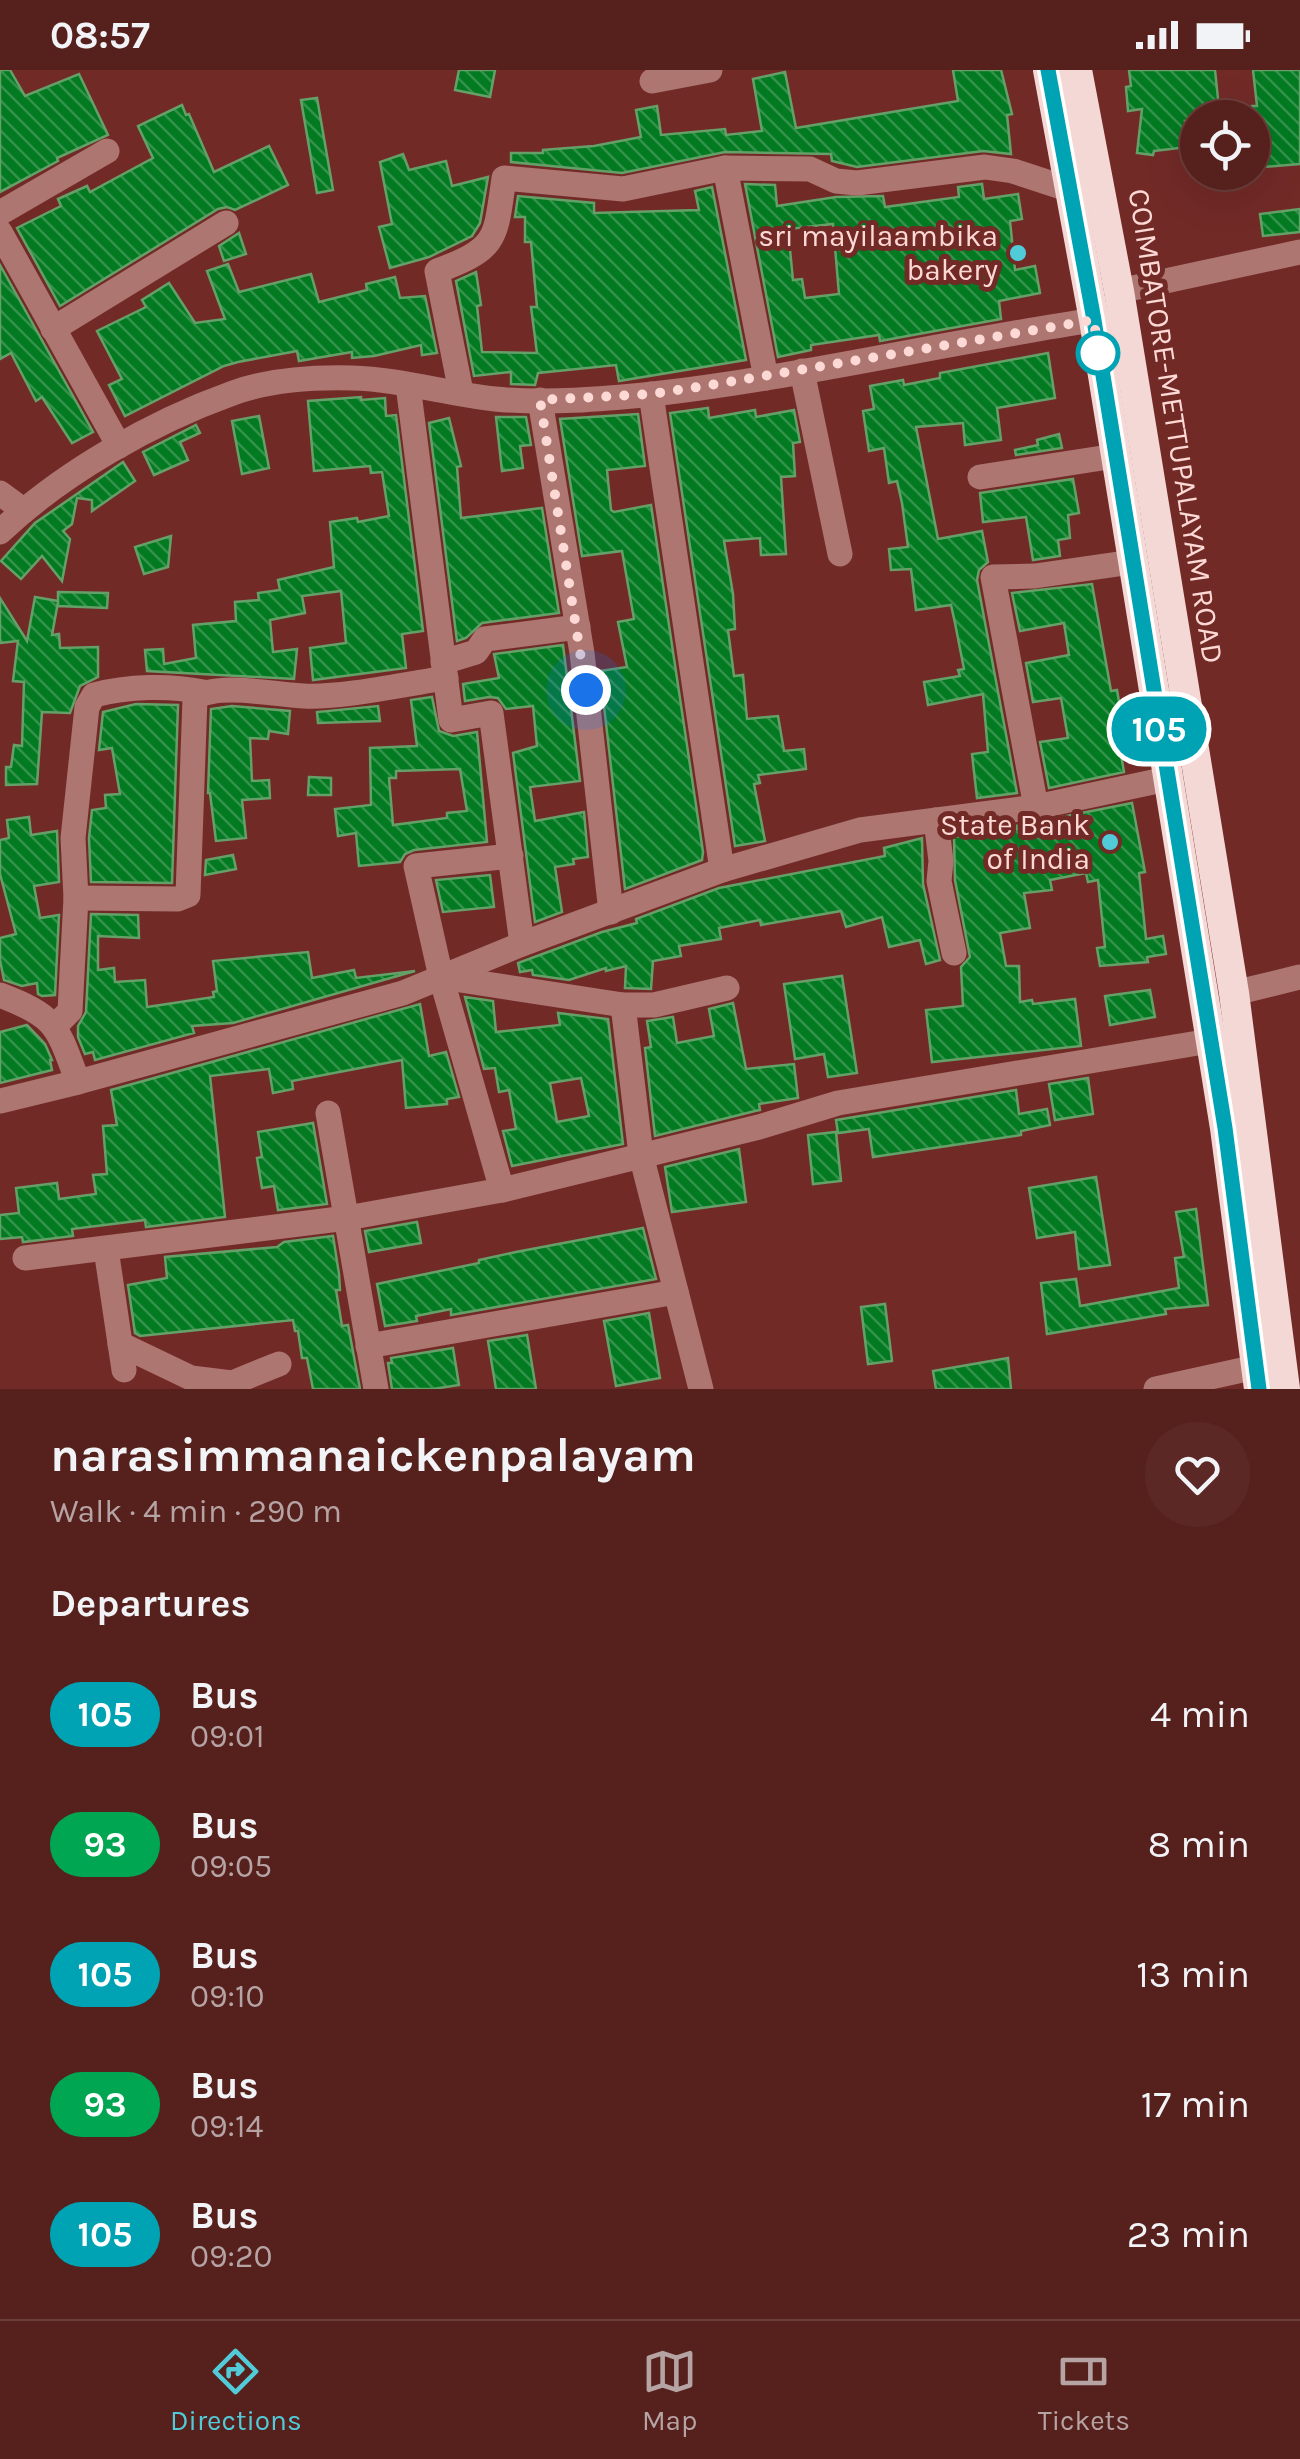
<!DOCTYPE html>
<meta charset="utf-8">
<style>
body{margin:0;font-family:Karla,sans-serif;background:#5c2826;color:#f1f3f6;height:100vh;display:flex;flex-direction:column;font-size:38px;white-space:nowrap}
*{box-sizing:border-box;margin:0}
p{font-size:32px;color:#b6a3a4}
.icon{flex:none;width:55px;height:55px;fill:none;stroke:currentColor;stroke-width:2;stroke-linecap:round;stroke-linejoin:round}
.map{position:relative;height:1319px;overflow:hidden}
.drawer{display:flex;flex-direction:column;background:#56201d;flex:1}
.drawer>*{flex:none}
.badge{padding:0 20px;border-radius:32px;font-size:35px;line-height:65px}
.fabs{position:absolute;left:1180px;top:30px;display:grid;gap:20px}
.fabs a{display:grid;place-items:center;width:90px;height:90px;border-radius:50%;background:#56201d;box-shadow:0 10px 40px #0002,0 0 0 2px #6c3e3b;font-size:50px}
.you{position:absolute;width:50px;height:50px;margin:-25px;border:8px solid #fff;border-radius:50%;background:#1a73e8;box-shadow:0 0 0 15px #1a73e833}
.map>.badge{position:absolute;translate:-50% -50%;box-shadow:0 0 0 5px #fff}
h2{padding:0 50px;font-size:38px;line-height:90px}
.round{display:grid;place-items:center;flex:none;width:105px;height:105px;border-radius:52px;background:#5c2826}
.overview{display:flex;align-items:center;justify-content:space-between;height:170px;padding:0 50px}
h1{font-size:48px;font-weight:700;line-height:75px}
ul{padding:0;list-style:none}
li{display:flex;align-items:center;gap:30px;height:130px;padding:0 50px}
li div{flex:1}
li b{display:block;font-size:38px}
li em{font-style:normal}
li .badge{min-width:110px;font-weight:700;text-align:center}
.status{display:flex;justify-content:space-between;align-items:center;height:70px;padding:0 50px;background:#56201d;direction:ltr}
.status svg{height:28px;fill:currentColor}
.dock{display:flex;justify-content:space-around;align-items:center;height:140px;border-top:2px solid #6c3e3b;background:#56201d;font-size:28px;color:#b6a3a4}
.dock a{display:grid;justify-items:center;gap:5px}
.dock .on{color:#52cbd9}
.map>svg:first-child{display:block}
.building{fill:url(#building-back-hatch);stroke:#66a069;stroke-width:2.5;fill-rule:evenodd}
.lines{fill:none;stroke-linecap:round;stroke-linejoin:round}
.minor{stroke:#ad7671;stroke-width:25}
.highway{stroke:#f4d8d5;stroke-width:30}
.line-casing{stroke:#fff;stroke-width:22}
.line{stroke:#00a3b4;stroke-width:15}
.walk{stroke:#fdd9d5;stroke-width:10;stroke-dasharray:0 18}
.poi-dot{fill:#52cbd9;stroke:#722a27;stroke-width:4}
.stop-dot{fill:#fff;stroke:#00a3b4;stroke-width:5}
.labels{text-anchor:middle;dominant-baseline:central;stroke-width:10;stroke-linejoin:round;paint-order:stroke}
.poi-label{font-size:30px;fill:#fdd9d5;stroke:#722a27;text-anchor:end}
.street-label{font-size:30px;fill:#fdd9d5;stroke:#722a27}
</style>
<div class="status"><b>08:57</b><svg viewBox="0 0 49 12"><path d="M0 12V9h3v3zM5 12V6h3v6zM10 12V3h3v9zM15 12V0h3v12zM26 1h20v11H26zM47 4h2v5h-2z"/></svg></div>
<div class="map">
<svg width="1300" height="1319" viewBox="0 0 1300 1319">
<defs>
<pattern id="building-back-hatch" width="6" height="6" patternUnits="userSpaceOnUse" patternTransform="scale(2.5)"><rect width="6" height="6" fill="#017a21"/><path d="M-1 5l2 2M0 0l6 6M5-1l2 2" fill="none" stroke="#34924b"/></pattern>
</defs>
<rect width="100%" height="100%" fill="#722a27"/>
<g class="building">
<path d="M 0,0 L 10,0 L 25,26 L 79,4 L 108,65 L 57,88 L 58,91 L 0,122 Z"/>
<path d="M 459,0 L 495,0 L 490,27 L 455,20 Z"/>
<path d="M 953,0 L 1001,0 L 1012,44 L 1007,45 L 1011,84 L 983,81 L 857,97 L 832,91 L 831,84 L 725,82 L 622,103 L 511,92 L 511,83 L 543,83 L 543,80 L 594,76 L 641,67 L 636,40 L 657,36 L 661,65 L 725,59 L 726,65 L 762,61 L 753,9 L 785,2 L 796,58 L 958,31 Z"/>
<path d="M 1129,0 L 1215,0 L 1220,48 L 1185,51 L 1188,77 L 1154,81 L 1153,85 L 1137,83 L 1142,39 L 1128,41 L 1126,17 L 1131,16 Z"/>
<path d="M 1253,0 L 1300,0 L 1300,94 L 1252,98 L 1252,36 L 1257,36 Z"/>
<path d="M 317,28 L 333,120 L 317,123 L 301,30 Z"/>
<path d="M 182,35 L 186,45 L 189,44 L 214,102 L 269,76 L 288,115 L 235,140 L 227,137 L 218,139 L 60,236 L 17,158 L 61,136 L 58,129 L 87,116 L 90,122 L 153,88 L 138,56 Z"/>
<path d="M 403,84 L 409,100 L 446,91 L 452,116 L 488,107 L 480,153 L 472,166 L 429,187 L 390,198 L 379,157 L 392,154 L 380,92 Z"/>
<path d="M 745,114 L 775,115 L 777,136 L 836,127 L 883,126 L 885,137 L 959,127 L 958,117 L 982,114 L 984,129 L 1018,124 L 1022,149 L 1010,151 L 1015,200 L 1035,196 L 1040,223 L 999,231 L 1001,249 L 880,271 L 879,265 L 811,275 L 811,280 L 778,287 ZM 833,154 L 839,224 L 805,228 L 802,209 L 793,210 L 788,159 Z"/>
<path d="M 712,117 L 746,290 L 619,311 L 616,295 L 538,303 L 535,315 L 511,314 L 511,302 L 474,306 L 456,211 L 476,202 L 481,235 L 477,236 L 482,282 L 537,283 L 531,237 L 537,237 L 531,172 L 525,172 L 525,147 L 515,147 L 518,126 L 594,133 L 594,143 L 699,140 L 695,121 Z"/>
<path d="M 1300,139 L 1300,162 L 1263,166 L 1260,144 Z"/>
<path d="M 239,163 L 246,184 L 224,191 L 219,176 Z"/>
<path d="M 228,194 L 239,222 L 311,204 L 319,232 L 367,220 L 366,214 L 395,207 L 400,228 L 425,226 L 437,283 L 422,285 L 421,275 L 374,286 L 352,288 L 352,282 L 299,291 L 297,281 L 238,292 L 224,296 L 125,346 L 109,315 L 122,309 L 97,261 L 146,237 L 142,230 L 169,213 L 195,253 L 225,249 L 207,201 Z"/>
<path d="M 0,195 L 93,362 L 72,373 L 42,327 L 36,331 L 11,283 L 0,289 Z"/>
<path d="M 1048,283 L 1055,328 L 997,338 L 1001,370 L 965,375 L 963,353 L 916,357 L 938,469 L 982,461 L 988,492 L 979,500 L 977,510 L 1017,723 L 977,728 L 972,684 L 988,682 L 983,624 L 928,635 L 924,612 L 960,606 L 958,600 L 964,599 L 955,553 L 951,535 L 916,540 L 911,499 L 891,500 L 889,479 L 908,477 L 902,433 L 897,411 L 889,413 L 884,378 L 869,381 L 863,341 L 874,339 L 870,316 L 903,310 L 904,315 L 940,308 L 940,303 Z"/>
<path d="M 361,327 L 361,330 L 385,328 L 386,346 L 396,345 L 423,561 L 402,564 L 406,598 L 313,610 L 310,578 L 346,573 L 341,521 L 302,526 L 305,543 L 270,550 L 273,582 L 297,579 L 294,609 L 147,601 L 145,580 L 163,579 L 164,594 L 196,588 L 193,555 L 236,551 L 235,532 L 259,530 L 258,523 L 280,520 L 278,510 L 334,497 L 330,452 L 357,448 L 358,452 L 389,446 L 382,402 L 371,403 L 370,396 L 314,401 L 308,331 Z"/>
<path d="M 708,338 L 709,348 L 755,340 L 756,347 L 794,340 L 800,372 L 793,373 L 795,406 L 781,407 L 786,484 L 761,485 L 760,468 L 724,471 L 733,524 L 735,559 L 728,560 L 734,606 L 743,605 L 747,649 L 778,646 L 784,681 L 804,679 L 806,699 L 758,705 L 760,713 L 754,714 L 765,771 L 735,776 L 670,343 Z"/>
<path d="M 638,344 L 645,396 L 607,400 L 611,440 L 614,442 L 651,435 L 703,782 L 702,790 L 625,819 L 600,601 L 627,597 L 618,552 L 634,549 L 622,481 L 582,486 L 560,349 Z"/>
<path d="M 259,346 L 269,398 L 242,404 L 232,351 Z"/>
<path d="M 496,347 L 526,347 L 531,375 L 520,376 L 523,398 L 502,401 Z"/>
<path d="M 449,348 L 461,396 L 457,397 L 461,448 L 542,438 L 559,543 L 482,553 L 466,568 L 457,571 L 429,353 Z"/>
<path d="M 196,355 L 200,363 L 180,372 L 188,390 L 154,405 L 143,382 Z"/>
<path d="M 1059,364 L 1062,378 L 1016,385 L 1015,380 L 1038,375 L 1037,370 Z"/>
<path d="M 123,392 L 135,411 L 92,441 L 92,430 L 77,428 L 72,454 L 63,461 L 70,469 L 62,511 L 42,486 L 21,509 L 1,491 L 35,453 Z"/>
<path d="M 1073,409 L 1079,443 L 1068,445 L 1070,468 L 1058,470 L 1060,486 L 1033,490 L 1026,447 L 983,452 L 980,423 Z"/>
<path d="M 171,466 L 168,497 L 144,504 L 135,477 Z"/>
<path d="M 1092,514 L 1111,621 L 1117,620 L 1123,655 L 1116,656 L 1124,702 L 1049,718 L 1040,672 L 1068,668 L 1061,628 L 1033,632 L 1026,593 L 1069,585 L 1064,553 L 1020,561 L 1012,523 Z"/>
<path d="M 58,522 L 108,523 L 107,538 L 58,536 L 58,532 L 52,565 L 59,564 L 60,578 L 98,577 L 98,607 L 80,616 L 70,643 L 42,642 L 37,714 L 6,715 L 6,697 L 11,697 L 14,675 L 22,676 L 24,612 L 13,611 L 18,571 L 0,573 L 0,528 L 27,571 L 35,527 L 58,531 Z"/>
<path d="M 563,575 L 580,711 L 530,717 L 535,751 L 584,742 L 588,787 L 573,789 L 574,794 L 555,797 L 562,842 L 535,852 L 513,683 L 537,676 L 533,636 L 506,639 L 498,628 L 489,627 L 465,631 L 463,614 L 499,608 L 494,584 Z"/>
<path d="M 432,627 L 439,661 L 453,666 L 477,662 L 487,772 L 414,780 L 405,784 L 400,792 L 359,796 L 356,763 L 338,766 L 335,739 L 371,735 L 370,678 L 417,676 L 411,630 ZM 460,699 L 467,741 L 447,743 L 447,748 L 393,755 L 389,708 L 396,708 L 396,701 Z"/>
<path d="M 136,634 L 178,635 L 172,813 L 91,812 L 89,768 L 92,740 L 106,738 L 105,725 L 120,724 L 112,678 L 99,680 L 103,642 Z"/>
<path d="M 232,636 L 290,641 L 288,664 L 269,661 L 268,669 L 250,668 L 252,711 L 269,710 L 270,728 L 242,730 L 246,768 L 216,771 L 210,723 L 208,723 L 211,639 Z"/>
<path d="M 378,636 L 380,651 L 318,653 L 317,642 Z"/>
<path d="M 309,707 L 331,708 L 331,725 L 308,725 Z"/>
<path d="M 1132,733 L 1145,802 L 1139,803 L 1146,869 L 1163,866 L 1166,884 L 1147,887 L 1148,892 L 1100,896 L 1097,878 L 1105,877 L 1098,810 L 1088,812 L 1086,803 L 1050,810 L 1052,820 L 1024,823 L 1030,858 L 1000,863 L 1006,896 L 1019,896 L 1020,932 L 1032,930 L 1033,934 L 1075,929 L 1081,976 L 932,992 L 926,940 L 963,936 L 961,897 L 970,887 L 955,810 L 954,767 L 1017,759 L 1016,756 Z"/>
<path d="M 29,747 L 31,765 L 57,761 L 59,812 L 34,816 L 40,848 L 59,845 L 55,925 L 42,926 L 38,924 L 37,913 L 22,916 L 4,910 L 0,890 L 0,868 L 16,864 L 0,804 L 0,770 L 9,768 L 7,750 Z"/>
<path d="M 922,768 L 923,814 L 940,890 L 926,894 L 920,870 L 889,877 L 882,847 L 846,857 L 841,841 L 761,855 L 760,850 L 719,858 L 721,869 L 679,876 L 681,886 L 653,891 L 651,919 L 625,918 L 626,896 L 606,901 L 606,898 L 569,910 L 533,905 L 532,900 L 520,902 L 518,893 L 602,862 L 637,853 L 636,849 L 719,818 L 885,786 L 884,778 Z"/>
<path d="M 233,785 L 236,799 L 205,805 L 206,790 Z"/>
<path d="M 490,805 L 494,837 L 443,842 L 436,810 Z"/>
<path d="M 91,844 L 138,845 L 139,868 L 98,866 L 98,900 L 114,898 L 115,912 L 145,910 L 147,937 L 214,927 L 213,922 L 217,921 L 213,891 L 308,882 L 312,908 L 354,900 L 356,908 L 415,901 L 233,953 L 192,956 L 194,963 L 95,990 L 93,982 L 85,984 L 78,967 L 78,956 L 86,942 Z"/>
<path d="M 842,906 L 857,1003 L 828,1007 L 824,984 L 795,989 L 784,914 Z"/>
<path d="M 1150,920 L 1155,947 L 1110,955 L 1105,926 Z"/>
<path d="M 465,927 L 493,931 L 496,962 L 560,955 L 558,943 L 608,949 L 623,1074 L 512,1096 L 503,1061 L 516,1059 L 509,1020 L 499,1022 L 495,998 L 484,999 ZM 581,1008 L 589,1046 L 557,1052 L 550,1013 Z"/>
<path d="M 733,933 L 746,999 L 794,994 L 798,1028 L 759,1034 L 760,1040 L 755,1041 L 655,1066 L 645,978 L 651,977 L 647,951 L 673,947 L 677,973 L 714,966 L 709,939 Z"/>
<path d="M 420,934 L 429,986 L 446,982 L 459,1027 L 447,1029 L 447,1034 L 406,1038 L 402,990 L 292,1011 L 293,1019 L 273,1023 L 269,999 L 210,1006 L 225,1147 L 146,1157 L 145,1150 L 72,1159 L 73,1166 L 23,1172 L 22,1167 L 0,1169 L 0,1145 L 19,1143 L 16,1118 L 57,1113 L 59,1129 L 96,1124 L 93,1105 L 107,1104 L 103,1056 L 117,1055 L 111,1020 Z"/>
<path d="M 27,955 L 45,974 L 52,990 L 50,990 L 52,1000 L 0,1013 L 0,962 Z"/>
<path d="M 1088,1008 L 1093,1044 L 1055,1050 L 1049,1014 Z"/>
<path d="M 1016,1020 L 1019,1044 L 1047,1039 L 1050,1055 L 1021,1061 L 1021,1065 L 873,1087 L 869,1059 L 838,1063 L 836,1050 Z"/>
<path d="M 313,1053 L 327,1134 L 278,1140 L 274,1116 L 262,1118 L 257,1088 L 262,1087 L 258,1062 Z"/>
<path d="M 836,1062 L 841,1111 L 813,1114 L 808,1065 Z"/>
<path d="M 739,1079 L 746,1132 L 672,1142 L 665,1097 Z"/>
<path d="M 1096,1107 L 1110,1195 L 1079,1199 L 1075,1162 L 1037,1168 L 1029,1118 Z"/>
<path d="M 1196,1139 L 1208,1235 L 1165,1239 L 1166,1244 L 1047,1264 L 1041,1213 L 1076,1209 L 1080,1236 L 1179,1218 L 1175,1188 L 1184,1187 L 1176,1142 Z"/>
<path d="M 417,1152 L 421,1173 L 369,1182 L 365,1161 Z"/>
<path d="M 643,1158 L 656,1209 L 451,1245 L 451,1239 L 416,1246 L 417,1251 L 385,1256 L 377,1214 L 479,1193 L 479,1190 L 516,1182 Z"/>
<path d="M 333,1166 L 339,1204 L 340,1220 L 336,1220 L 342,1256 L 348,1255 L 360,1319 L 313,1319 L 307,1288 L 302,1288 L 298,1261 L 295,1261 L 293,1250 L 140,1266 L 135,1263 L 128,1215 L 167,1208 L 165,1187 L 277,1177 L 284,1172 Z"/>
<path d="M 885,1234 L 892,1291 L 868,1294 L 861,1237 Z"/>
<path d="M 649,1243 L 660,1308 L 616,1316 L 604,1251 Z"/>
<path d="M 527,1265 L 536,1319 L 496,1319 L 488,1271 Z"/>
<path d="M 453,1278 L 459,1315 L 433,1319 L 392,1319 L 388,1293 L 392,1293 L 391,1288 Z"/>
<path d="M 1008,1288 L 1011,1319 L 936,1319 L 933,1301 Z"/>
</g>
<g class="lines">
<g class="minor">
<path d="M 652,11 L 710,0"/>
<path d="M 725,98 L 766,308"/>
<path d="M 0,143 L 107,81"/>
<path d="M 0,162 L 119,376"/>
<path d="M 1119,221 L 1300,182"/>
<path d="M 53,259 L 226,153"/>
<path d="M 802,301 L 840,484"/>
<path d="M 408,315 L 451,650 L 491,643 L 522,874"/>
<path d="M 461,322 L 437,201 C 499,178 495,169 504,108 L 623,119 L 725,98 L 810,99 L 836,111 L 857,113 L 985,97 L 1013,101 L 1071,120"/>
<path d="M 651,324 L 722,800"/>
<path d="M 540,330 L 582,583 L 611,842"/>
<path d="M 980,407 L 1115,386"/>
<path d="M 0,423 L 23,440"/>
<path d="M 0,462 C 62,403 152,352 233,323 C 269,310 314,307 352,308 C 400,309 447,324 495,329 C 546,334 603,329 653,324 C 801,307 947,272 1094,250"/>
<path d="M 443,592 L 476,582 L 485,569 L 578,557"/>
<path d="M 1036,737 L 993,507 L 1035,506 L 1132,492"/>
<path d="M 936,750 L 941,791 L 939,811 L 954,883"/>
<path d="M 511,786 L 416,796 L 441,907 L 623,935 L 654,935 L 727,918"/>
<path d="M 76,828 L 178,829 L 188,825 L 195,628 C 217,612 277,625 304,626 C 343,628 405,614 446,608"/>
<path d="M 441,907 L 502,1120"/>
<path d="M 1234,923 L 1300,907"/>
<path d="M 0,925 C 58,947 57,957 78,1012 L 403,923 L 522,874 L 722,800 L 860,760 L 1036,737 L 1167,709"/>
<path d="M 623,935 L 641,1085 L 701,1319"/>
<path d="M 56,955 L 70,941 L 76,828 L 73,768 L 87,637 L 94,625 C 128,616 169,615 203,622"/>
<path d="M 0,1031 L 78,1012"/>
<path d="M 328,1043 L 376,1319"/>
<path d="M 106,1179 L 124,1300"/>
<path d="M 25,1188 L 347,1148 L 502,1120 L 759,1057 L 838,1033 L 1210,971"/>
<path d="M 120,1274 L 191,1308 L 232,1313 L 279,1294"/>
<path d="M 368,1276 L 676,1222"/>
<path d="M 1156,1319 L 1256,1297"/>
</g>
<g class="highway">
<path d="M 1048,0 L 1094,250 L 1225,1058 L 1259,1319"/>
<path d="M 1077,0 L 1119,221 L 1234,923 L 1285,1319"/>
</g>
</g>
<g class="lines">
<defs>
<path id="line" d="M 1048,0 L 1094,250 L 1225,1058 L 1259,1319"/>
</defs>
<use href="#line" class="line-casing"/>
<use href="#line" class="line"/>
<path class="walk" d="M 586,620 L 540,330 L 651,324 L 705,316 L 1094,250 L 1098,283"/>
</g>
<g class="poi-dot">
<circle cx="1018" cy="183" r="10"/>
<circle cx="1110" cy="772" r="10"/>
</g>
<circle class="stop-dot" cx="1098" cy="283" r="20"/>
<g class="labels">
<g class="poi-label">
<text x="998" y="166">sri mayilaambika<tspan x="998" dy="34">bakery</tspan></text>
<text x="1090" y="755">State Bank<tspan x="1090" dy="34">of India</tspan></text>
</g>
<g class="street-label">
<text transform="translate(1176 356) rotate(81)">COIMBATORE-METTUPALAYAM ROAD</text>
</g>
</g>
</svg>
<div class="fabs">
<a><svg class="icon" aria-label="locate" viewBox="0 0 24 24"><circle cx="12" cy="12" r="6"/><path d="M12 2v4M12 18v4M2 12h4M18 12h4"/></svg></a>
</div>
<div class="you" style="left:586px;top:620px"></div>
<b class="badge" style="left:1159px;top:659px;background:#00a3b4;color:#fff">105</b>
</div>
<section class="drawer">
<div class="overview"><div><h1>narasimmanaickenpalayam</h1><p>Walk · 4 min · 290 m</p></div><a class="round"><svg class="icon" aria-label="heart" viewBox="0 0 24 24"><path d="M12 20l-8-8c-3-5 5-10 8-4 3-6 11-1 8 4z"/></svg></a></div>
<h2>Departures</h2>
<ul>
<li><span class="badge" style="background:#00a3b4;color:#fff">105</span><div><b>Bus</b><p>09:01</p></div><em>4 min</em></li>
<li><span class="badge" style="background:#00a651;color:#fff">93</span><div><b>Bus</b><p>09:05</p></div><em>8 min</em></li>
<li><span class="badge" style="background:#00a3b4;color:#fff">105</span><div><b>Bus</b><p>09:10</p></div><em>13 min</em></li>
<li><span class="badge" style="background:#00a651;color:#fff">93</span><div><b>Bus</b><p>09:14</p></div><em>17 min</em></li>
<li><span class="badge" style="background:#00a3b4;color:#fff">105</span><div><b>Bus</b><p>09:20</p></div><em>23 min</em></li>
</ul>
</section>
<nav class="dock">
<a class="on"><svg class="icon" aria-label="directions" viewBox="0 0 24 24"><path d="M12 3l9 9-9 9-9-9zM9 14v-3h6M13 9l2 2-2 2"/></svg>Directions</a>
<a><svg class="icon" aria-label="map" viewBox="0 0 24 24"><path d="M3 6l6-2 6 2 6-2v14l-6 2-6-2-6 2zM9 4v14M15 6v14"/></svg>Map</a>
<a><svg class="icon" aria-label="tickets" viewBox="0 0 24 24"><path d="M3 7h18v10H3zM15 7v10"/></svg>Tickets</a>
</nav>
